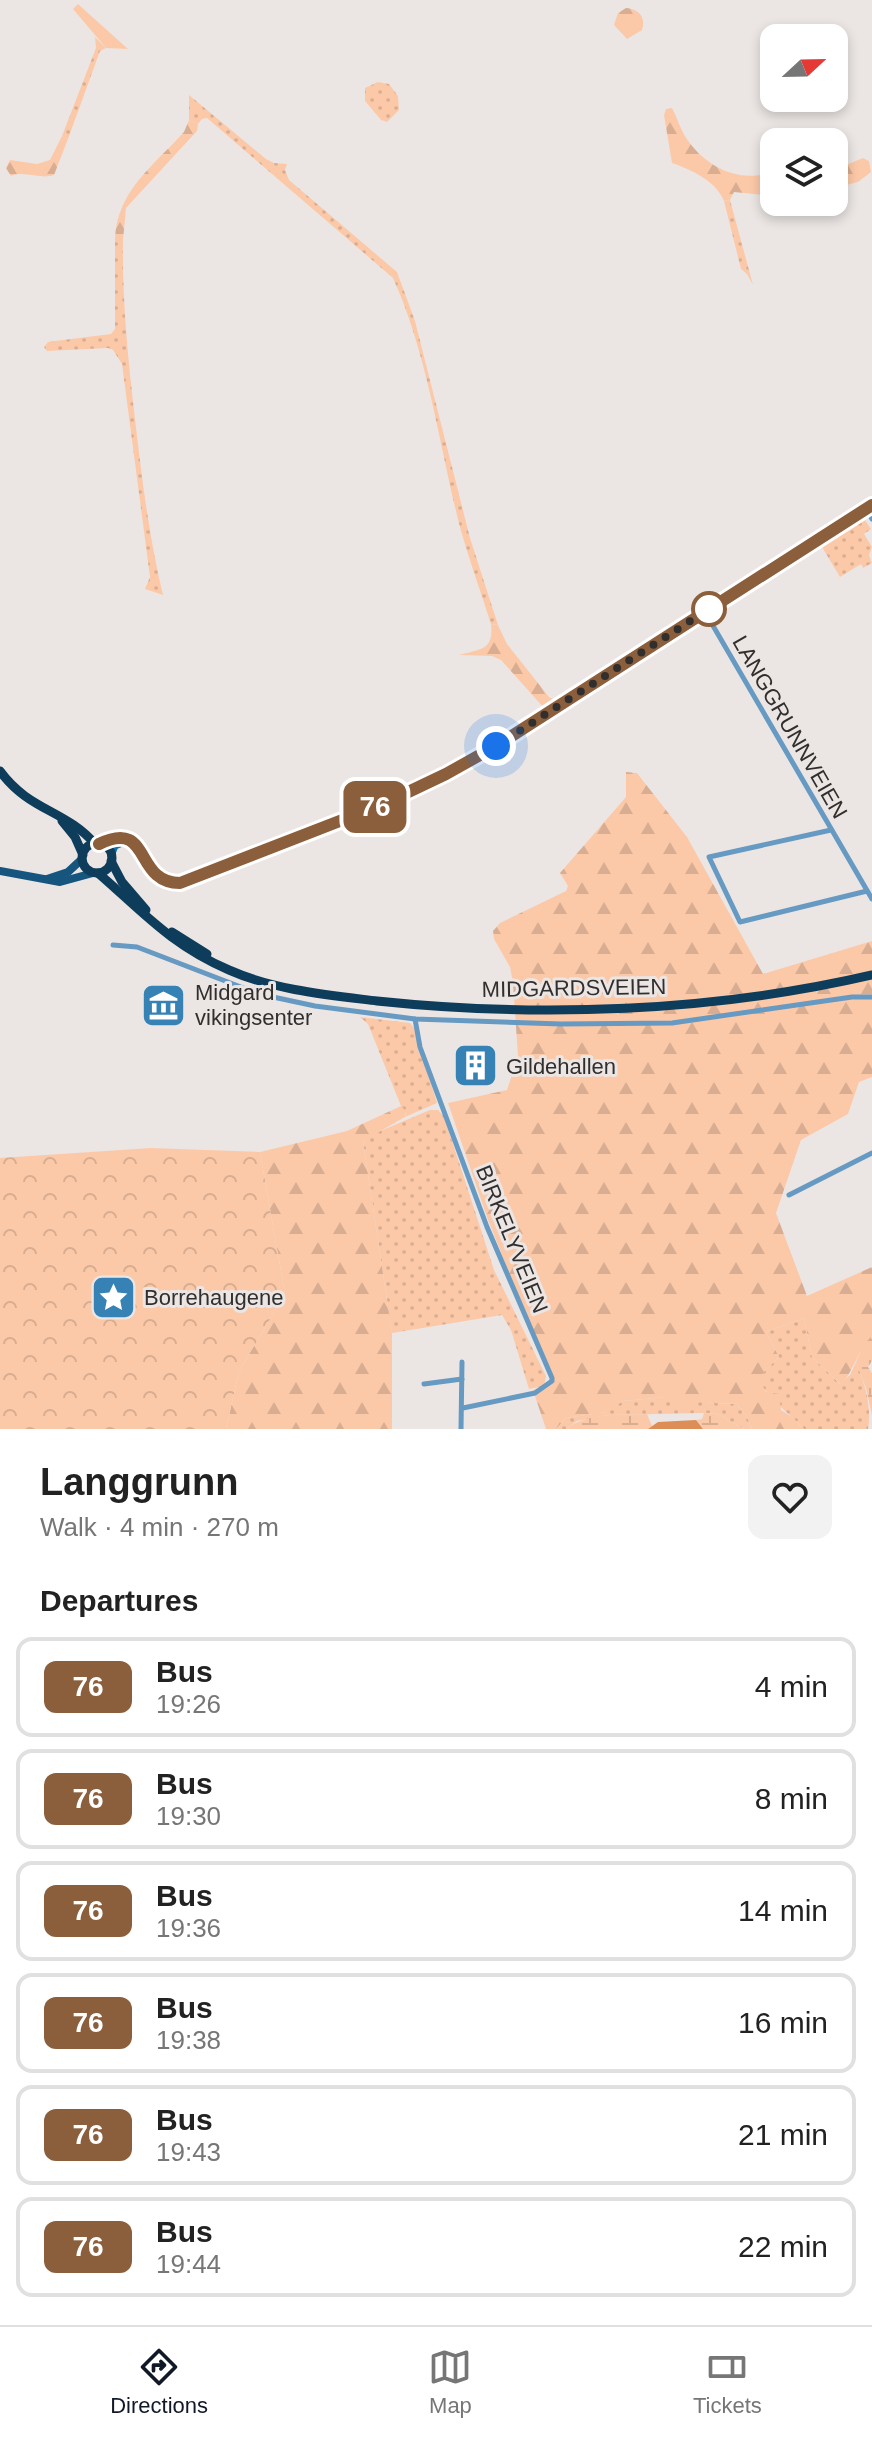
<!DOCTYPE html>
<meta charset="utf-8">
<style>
body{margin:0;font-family:Arial,sans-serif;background:#f2f2f2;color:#222;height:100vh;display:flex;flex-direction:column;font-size:30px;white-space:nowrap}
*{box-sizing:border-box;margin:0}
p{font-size:26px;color:#767676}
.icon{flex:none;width:44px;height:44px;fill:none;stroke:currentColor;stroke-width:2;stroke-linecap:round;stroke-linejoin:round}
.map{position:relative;height:1429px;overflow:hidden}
.drawer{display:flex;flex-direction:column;background:#fff;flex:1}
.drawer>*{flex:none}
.badge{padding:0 16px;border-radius:12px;font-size:28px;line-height:52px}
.needle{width:52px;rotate:68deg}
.buttons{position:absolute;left:760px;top:24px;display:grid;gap:16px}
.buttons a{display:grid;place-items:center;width:88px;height:88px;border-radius:16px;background:#fff;box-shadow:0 4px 12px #0003;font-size:40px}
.you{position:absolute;width:40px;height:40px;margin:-20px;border:6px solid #fff;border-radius:50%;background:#1a73e8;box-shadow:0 0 0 12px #1a73e833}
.map>.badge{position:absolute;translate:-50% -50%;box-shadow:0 0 0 4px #fff}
h2{padding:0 40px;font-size:30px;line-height:72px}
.round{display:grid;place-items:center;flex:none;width:84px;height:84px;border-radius:16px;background:#f2f2f2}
.summary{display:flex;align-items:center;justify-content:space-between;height:136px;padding:0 40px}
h1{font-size:38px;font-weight:600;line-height:60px}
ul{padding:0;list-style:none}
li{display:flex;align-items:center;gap:24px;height:100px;margin:0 16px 12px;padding:0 24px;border:4px solid #e0e0e0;border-radius:16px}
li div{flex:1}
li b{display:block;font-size:30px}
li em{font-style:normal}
li .badge{min-width:88px;font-weight:700;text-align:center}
.menu{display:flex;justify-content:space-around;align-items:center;height:112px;border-top:2px solid #e0e0e0;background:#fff;font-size:22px;color:#767676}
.menu a{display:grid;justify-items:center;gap:4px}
.menu .on{color:#111827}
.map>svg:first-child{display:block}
.grass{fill:url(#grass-dots)}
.forest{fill:url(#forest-firs)}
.wetland{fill:url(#wetland-marsh)}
.park{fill:url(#park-crowns)}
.water{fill:#dd8e56}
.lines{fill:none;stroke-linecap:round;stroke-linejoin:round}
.street{stroke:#669ac2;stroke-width:5}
.secondary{stroke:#0d73ac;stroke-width:7}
.primary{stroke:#15557e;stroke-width:8}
.highway{stroke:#0e3d5b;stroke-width:9}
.line-casing{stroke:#fff;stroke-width:18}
.line{stroke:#8b5e3c;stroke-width:12}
.walk{stroke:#312f2e;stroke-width:8;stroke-dasharray:0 14.4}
.stop-dot{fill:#fff;stroke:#8b5e3c;stroke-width:4}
.labels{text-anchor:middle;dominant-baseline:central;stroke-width:6;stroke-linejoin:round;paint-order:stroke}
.street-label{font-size:22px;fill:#312f2e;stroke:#ebe6e4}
.poi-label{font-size:22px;fill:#312f2e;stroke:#ebe6e4;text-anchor:start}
</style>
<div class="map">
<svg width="872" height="1429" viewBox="0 0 872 1429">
<defs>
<pattern id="grass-dots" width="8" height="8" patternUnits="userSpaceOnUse" patternTransform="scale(2)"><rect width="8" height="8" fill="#fcc9a8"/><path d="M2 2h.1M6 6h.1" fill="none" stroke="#d8ad91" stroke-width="1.8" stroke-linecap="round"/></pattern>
<pattern id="forest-firs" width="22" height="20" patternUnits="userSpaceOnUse" patternTransform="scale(2)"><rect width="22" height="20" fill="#fcc9a8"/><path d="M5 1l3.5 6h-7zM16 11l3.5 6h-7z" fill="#d8ad91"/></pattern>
<pattern id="wetland-marsh" width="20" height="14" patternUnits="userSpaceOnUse" patternTransform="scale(2)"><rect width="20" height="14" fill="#fcc9a8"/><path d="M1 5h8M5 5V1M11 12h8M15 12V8" fill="none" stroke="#d8ad91"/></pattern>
<pattern id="park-crowns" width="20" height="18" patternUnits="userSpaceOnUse" patternTransform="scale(2)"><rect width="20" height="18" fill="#fcc9a8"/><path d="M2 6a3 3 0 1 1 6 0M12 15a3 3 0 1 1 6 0" fill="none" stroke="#d8ad91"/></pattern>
</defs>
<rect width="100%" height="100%" fill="#ebe6e4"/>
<g class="grass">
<path d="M 95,37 L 106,48 L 100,51 L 68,139 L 62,136 L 96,48 Z"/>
<path d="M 378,82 L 389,84 L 398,96 L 399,110 L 387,122 L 381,120 L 365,101 L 365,88 Z"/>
<path d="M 189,95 L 266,159 L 274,163 L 287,164 L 285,170 L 289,180 L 397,272 L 415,321 L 470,538 L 498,625 L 491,624 C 481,593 470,562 461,531 C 439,447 429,358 393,278 L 207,118 L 202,119 L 198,124 L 189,120 Z"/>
<path d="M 730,200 L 753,285 L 747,274 L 741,269 L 724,201 Z"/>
<path d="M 115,239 L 123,240 C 122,300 128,359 135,419 C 142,479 149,537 163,595 L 145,589 L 150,577 L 122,364 L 113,350 L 108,348 L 47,351 L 44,347 L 48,342 L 55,341 L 111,334 L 115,329 Z"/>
<path d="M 865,520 L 871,529 L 864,534 L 872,547 L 869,555 L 872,563 L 863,568 L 861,564 L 840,577 L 822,547 Z"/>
<path d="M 360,1017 L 410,1023 L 414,1028 L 437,1103 L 405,1117 L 406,1114 L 401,1106 L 368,1024 Z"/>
<path d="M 430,1110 L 438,1110 L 444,1116 L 494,1270 L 546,1376 L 544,1386 L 529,1389 L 511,1330 L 502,1315 L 392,1333 L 363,1141 L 366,1137 Z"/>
<path d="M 804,1318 L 812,1357 L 840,1384 L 850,1375 L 856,1362 C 865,1384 872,1406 868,1429 L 804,1429 C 787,1411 770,1400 757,1378 L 779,1357 L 766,1332 Z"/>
<path d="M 666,1397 L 715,1403 L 737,1404 L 747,1417 L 752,1429 L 744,1429 L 718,1414 L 704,1413 L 608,1415 L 577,1421 L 566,1429 L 556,1429 L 566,1418 L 606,1412 L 623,1401 Z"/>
</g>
<g class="forest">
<path d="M 78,4 L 128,49 L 106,48 L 73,9 Z"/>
<path d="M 626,8 C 639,9 646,17 642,30 L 627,39 L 614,25 L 618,13 Z"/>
<path d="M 672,108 C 678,119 681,132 689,142 C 709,169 742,184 774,171 L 774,196 L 734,192 L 730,200 L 724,201 C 716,181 692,170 672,163 L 664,115 L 666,109 Z"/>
<path d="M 189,120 L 198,124 L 197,131 L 126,208 L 123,240 L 118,242 L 115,239 C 117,191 153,166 184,132 Z"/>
<path d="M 62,136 L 68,139 L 54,175 C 41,180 25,170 11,176 L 6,168 L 10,160 L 37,164 L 50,160 Z"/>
<path d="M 863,158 L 869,161 L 871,172 L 858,182 L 834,188 L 834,170 Z"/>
<path d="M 491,624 L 498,625 L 507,644 L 549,697 L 555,700 L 544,708 L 501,660 L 492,656 L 459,655 C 481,649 494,650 491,624 Z"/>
<path d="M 626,772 L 637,773 L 687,837 L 763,974 L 872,941 L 872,1077 L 859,1082 L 848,1114 L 801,1140 L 776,1213 L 807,1296 L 872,1267 L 872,1336 C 858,1350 854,1370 841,1385 L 812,1357 L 804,1318 L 766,1332 L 779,1357 L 758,1378 L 766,1392 L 779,1394 L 781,1410 L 792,1417 L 804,1429 L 752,1429 L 747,1417 L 737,1404 L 696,1402 L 685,1410 L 666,1397 L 623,1401 L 607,1412 L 566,1418 L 556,1429 L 546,1429 L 533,1390 L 552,1382 L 487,1217 L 448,1103 L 507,1090 L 518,1056 L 513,983 L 510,967 L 494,939 L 493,931 L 500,923 L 566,891 L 568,886 L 560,873 L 626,797 Z"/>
<path d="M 401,1106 L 406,1111 L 405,1117 L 363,1141 L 392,1333 L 392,1429 L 226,1429 L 239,1371 L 285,1294 L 260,1152 L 347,1131 Z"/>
</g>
<g class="wetland">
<path d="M 872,1336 L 872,1361 L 868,1367 L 872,1373 L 872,1415 L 866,1388 L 856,1362 L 864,1344 Z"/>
<path d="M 704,1413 L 718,1414 L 744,1429 L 703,1429 L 696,1420 L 702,1419 Z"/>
<path d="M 647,1414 L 652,1426 L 648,1429 L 566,1429 C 588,1412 620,1415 647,1414 Z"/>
</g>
<path class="park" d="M 151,1148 L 260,1152 L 285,1294 L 239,1371 L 226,1429 L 0,1429 L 0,1158 Z"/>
<path class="water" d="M 696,1420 L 703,1429 L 648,1429 L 658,1422 Z"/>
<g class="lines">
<g class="street">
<path d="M 866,509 L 872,519"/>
<path d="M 705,612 L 872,899"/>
<path d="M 831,830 L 709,857 L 740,922 L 867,891"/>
<path d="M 113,945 L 137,947 L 259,994 L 315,1006 L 415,1019 L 561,1024 L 672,1023 L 852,997 L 872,997"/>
<path d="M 415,1019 L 420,1047 L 487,1227 L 552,1378 L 552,1381 L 535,1393 L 463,1408"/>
<path d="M 789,1195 L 872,1153"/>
<path d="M 424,1384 L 462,1379"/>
<path d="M 461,1429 L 462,1362"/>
</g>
<g class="secondary">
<path d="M 99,844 C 150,818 133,882 180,883 L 381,805 L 446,774 L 496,746 L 872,505"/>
<path d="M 111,856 L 115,846 L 129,840"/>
</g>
<g class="primary">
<path d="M 0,871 L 60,882 L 93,873"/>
<path d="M 47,879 L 68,872 L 82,859"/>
</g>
<g class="highway">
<path d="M 0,771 C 29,811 66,810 95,844"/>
<path d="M 62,821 L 75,837 L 83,855"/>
<circle cx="97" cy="858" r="15"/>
<path d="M 111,861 L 122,882 L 146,910"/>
<path d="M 98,873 C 143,912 171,945 229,970 C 274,990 328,995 377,1001 C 539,1018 713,1012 872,975"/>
<path d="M 172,932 L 207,954"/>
</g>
</g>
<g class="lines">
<defs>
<path id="line" d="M 99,844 C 152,818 133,883 180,883 L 381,805 L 446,774 L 496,746 L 872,505"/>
</defs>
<use href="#line" class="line-casing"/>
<use href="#line" class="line"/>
<path class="walk" d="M 496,746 L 709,609"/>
</g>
<defs>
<symbol id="museum-square" viewBox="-11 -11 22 22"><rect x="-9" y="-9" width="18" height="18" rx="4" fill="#3782b5" stroke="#ebe6e4"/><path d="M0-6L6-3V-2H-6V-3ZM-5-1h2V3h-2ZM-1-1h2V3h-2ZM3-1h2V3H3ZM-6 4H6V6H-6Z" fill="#fff"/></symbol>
<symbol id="building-square" viewBox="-11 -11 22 22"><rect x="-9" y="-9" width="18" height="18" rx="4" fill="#3782b5" stroke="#ebe6e4"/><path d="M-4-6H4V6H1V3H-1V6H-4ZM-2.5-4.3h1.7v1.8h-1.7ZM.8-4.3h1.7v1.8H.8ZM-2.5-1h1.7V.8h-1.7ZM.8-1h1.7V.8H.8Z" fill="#fff"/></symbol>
<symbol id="sight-square" viewBox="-11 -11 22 22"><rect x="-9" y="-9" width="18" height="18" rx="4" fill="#3782b5" stroke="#ebe6e4"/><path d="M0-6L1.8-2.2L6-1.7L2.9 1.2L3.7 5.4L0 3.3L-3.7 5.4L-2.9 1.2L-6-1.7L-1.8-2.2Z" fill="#fff"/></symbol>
</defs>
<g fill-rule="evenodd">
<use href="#museum-square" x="138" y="980" width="51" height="51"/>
<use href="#building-square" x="450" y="1040" width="51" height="51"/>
<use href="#sight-square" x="88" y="1272" width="51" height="51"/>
</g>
<circle class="stop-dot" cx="709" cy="609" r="16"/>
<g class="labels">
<g class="street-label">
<text transform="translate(790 727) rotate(60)">LANGGRUNNVEIEN</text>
<text transform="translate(574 988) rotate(-1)">MIDGARDSVEIEN</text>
<text transform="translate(512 1239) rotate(68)">BIRKELYVEIEN</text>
</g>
<g class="poi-label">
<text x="195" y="992">Midgard<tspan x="195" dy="25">vikingsenter</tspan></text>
<text x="506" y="1066">Gildehallen</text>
<text x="144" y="1297">Borrehaugene</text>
</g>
</g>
</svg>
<div class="buttons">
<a><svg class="needle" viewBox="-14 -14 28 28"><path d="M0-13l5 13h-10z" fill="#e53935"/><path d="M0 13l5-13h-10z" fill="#767676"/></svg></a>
<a><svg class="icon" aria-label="layers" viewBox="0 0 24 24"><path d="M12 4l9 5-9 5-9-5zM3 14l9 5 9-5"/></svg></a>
</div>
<div class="you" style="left:496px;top:746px"></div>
<b class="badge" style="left:375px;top:807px;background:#8b5e3c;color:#fff">76</b>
</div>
<section class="drawer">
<div class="summary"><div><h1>Langgrunn</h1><p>Walk · 4 min · 270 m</p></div><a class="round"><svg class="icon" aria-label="heart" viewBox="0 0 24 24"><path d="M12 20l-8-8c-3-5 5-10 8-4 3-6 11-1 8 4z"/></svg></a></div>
<h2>Departures</h2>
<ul>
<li><span class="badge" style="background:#8b5e3c;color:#fff">76</span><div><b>Bus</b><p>19:26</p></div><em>4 min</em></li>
<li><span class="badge" style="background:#8b5e3c;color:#fff">76</span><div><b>Bus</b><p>19:30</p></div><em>8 min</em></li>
<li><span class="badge" style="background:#8b5e3c;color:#fff">76</span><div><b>Bus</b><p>19:36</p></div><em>14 min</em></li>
<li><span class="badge" style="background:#8b5e3c;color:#fff">76</span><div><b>Bus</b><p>19:38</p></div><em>16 min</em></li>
<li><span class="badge" style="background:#8b5e3c;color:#fff">76</span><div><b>Bus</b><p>19:43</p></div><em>21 min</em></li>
<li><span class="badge" style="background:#8b5e3c;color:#fff">76</span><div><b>Bus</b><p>19:44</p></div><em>22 min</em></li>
</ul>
</section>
<nav class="menu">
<a class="on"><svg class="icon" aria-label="directions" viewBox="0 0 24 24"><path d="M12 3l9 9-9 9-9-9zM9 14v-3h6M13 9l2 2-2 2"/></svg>Directions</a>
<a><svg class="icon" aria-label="map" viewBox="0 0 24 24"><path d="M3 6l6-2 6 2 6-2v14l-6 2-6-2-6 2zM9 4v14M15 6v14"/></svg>Map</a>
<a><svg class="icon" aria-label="tickets" viewBox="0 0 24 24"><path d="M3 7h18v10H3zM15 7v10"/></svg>Tickets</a>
</nav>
